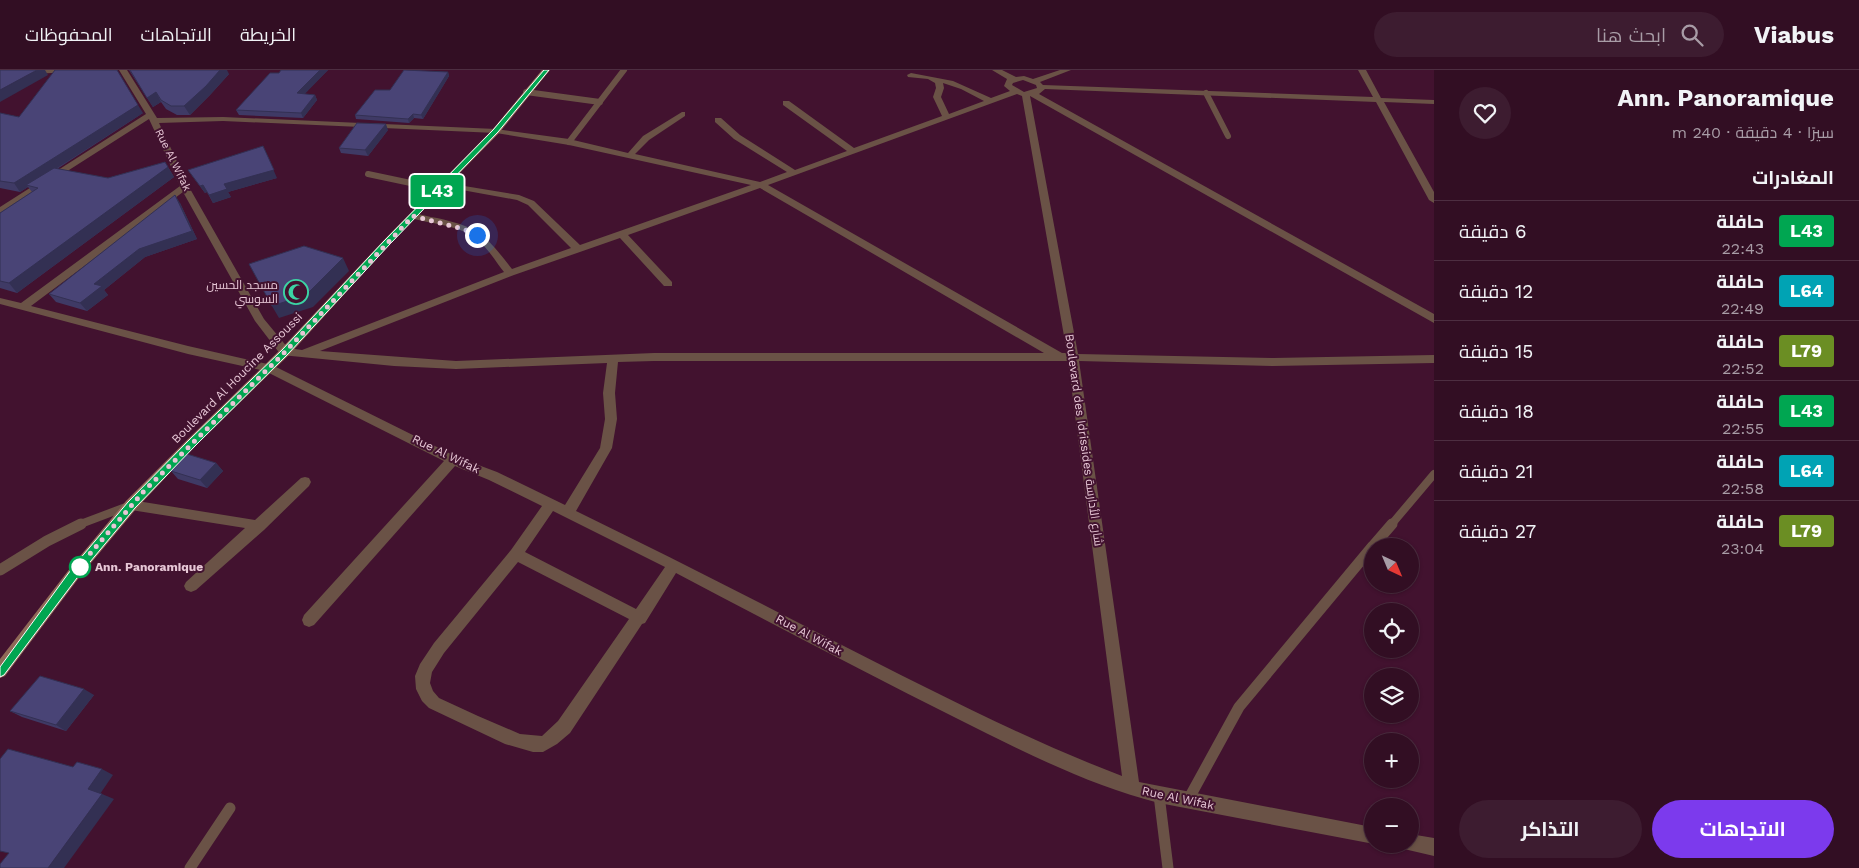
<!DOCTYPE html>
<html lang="ar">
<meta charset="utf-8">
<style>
body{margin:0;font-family:"Work Sans",Cairo,sans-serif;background:#3d1c30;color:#f1f3f6;direction:rtl;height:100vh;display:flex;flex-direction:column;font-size:19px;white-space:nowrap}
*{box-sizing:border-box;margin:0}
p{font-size:16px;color:#a89ca6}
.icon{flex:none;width:28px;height:28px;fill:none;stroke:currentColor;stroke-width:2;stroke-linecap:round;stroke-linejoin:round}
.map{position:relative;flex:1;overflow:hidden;direction:ltr}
.side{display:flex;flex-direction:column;background:#320e23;width:425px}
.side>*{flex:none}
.badge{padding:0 10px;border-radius:4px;font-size:18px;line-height:32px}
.needle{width:32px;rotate:136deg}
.controls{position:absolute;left:1364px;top:468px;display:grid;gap:10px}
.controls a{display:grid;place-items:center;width:55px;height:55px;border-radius:50%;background:#320e23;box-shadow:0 1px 4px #0004,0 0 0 1px #4d2e41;font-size:25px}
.you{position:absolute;width:25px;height:25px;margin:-12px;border:4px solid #fff;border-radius:50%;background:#1a73e8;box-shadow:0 0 0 8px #1a73e833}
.map>.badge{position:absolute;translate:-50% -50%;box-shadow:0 0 0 2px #fff}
h2{padding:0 25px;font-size:19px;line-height:45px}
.round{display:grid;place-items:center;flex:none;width:52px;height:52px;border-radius:26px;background:#3d1c30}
.overview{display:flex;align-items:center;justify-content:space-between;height:85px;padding:0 25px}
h1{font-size:24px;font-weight:700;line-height:38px}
.action{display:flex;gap:10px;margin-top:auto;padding:10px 25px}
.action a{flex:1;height:58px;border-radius:30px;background:#7c3aed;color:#fff;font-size:20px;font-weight:700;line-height:58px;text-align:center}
.action a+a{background:#3d1c30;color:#f1f3f6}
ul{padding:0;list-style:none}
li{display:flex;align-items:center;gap:15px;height:60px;padding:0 25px;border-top:1px solid #4d2e41}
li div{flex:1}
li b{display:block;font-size:19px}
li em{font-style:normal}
li .badge{min-width:55px;font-weight:700;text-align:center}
header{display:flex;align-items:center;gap:30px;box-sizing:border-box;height:70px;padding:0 25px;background:#320e23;border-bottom:1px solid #4d2e41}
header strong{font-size:24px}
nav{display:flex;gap:28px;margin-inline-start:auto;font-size:18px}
.search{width:350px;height:45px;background:#3d1c30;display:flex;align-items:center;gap:12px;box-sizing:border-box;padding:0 18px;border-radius:28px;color:#a89ca6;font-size:19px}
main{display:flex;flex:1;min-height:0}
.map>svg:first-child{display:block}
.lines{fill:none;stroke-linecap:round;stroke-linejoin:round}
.lane-far2{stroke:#6a5246;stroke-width:6}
.lane-far1{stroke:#6a5246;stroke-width:8}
.lane{stroke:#6a5246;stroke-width:11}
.street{fill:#6a5246;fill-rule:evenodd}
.secondary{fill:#8f6957;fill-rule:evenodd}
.wall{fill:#3f3a65}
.shaded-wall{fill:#333053}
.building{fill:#494476;stroke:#333053}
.line{fill:#00a651;stroke:#fff}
.walk{stroke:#e7c7d6;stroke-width:5;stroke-dasharray:0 9}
.stop-dot{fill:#fff;stroke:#00a651;stroke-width:2.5}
.labels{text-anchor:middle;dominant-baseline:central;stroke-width:4;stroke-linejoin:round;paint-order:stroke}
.far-street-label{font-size:11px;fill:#e7c7d6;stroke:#42122f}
.poi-label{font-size:12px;fill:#e7c7d6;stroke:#42122f;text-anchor:end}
.street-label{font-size:12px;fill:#e7c7d6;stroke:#42122f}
.stop-label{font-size:12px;font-weight:bold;fill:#e7c7d6;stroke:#42122f;text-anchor:start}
</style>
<header>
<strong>Viabus</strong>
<div class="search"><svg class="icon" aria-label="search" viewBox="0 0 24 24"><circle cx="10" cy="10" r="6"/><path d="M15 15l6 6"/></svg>ابحث هنا</div>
<nav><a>الخريطة</a><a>الاتجاهات</a><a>المحفوظات</a></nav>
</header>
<main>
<section class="side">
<div class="overview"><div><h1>Ann. Panoramique</h1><p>سيرًا · 4 دقيقة · 240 m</p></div><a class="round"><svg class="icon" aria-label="heart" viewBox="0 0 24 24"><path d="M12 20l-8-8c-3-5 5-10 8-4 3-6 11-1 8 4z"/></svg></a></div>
<h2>المغادرات</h2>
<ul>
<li><span class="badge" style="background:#00a651;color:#fff">L43</span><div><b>حافلة</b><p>22:43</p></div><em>6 دقيقة</em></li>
<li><span class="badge" style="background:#00a3b4;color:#fff">L64</span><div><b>حافلة</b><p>22:49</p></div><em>12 دقيقة</em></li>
<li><span class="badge" style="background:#6b8e23;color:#fff">L79</span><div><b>حافلة</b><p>22:52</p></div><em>15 دقيقة</em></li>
<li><span class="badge" style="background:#00a651;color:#fff">L43</span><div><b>حافلة</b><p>22:55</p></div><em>18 دقيقة</em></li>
<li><span class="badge" style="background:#00a3b4;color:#fff">L64</span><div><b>حافلة</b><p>22:58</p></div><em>21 دقيقة</em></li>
<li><span class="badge" style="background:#6b8e23;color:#fff">L79</span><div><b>حافلة</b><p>23:04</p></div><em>27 دقيقة</em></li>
</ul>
<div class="action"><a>الاتجاهات</a><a>التذاكر</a></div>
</section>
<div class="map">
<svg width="1434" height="798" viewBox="0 0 1434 798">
<rect width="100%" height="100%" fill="#42122f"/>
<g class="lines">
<g class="lane-far2">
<path d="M 526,22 L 600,32"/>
<path d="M 1206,23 L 1228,66"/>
<path d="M 569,72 L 624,0"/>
<path d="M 368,104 L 439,119"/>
</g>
<g class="lane-far1">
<path d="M 78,455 L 131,435"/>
<path d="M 1391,455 L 1434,404"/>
</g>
<g class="lane">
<path d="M 1373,476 L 1392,454"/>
<path d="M 0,500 L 47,471 L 81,454"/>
<path d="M 1159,725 L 1168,798"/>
<path d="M 1188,730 L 1239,637 L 1372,477"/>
<path d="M 190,798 L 230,738"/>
</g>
<g class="street">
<path d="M 30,0 L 73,0 L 69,2 L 0,6 L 0,2 Z"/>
<path d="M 119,0 L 127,0 L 157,48 L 223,47 L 496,59 L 569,69 L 628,83 L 643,66 L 682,42 L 685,42 L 685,46 L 649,70 L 635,84 L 760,112 L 787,102 L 734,69 L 715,52 L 715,48 L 721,48 L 740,65 L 795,100 L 847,81 L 783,35 L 783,31 L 789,31 L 854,78 L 942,46 L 933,27 L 936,18 L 935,13 L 928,9 L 908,7 L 907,5 L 911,3 L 953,11 L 991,28 L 1010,21 L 1004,16 L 1007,9 L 992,0 L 1002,0 L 1016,7 L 1024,6 L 1033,9 L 1060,0 L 1071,0 L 1040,12 L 1043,15 L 1373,27 L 1358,0 L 1366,0 L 1381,28 L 1434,30 L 1434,34 L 1384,32 L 1434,122 L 1434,133 L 1429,130 L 1376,32 L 1045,19 L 1039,24 L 1434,244 L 1434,253 L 1030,26 L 1078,284 L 1273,288 L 1434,285 L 1434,293 L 1273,296 L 1079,291 L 1139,712 L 1372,757 L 1374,774 L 1159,733 C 1088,715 1022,681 956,648 C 862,601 769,552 676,503 L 645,553 L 642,554 L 570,663 L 557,674 L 543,682 L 533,682 L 505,674 L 429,638 L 422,631 L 416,619 L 415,606 L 420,594 L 434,573 L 511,480 L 542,436 L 489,410 L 455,396 L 314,555 L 309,557 L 304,555 L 302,550 L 304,545 L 444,391 L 265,301 L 188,284 L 0,234 L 0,228 L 21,233 L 180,116 L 149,49 L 0,144 L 0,137 L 146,44 ZM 1023,10 L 1036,15 L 1037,18 L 1024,22 L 1012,15 L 1013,13 ZM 943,13 L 961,19 L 984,31 L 949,44 L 941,27 L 944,18 ZM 1017,24 L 1022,26 L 1067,283 L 1062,283 L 768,115 ZM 223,51 L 496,63 L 569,75 L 751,115 L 580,175 L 534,131 L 519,125 L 440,112 L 440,116 L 517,130 L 528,135 L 571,178 L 512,199 C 485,165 481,158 437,148 C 428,147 418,143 410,144 L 410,148 C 432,154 461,155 479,171 C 489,180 496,192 504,202 L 302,280 L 288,278 L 264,249 L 189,117 L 159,53 ZM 760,118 L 1044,283 L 654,283 L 456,291 L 320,281 L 514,205 L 620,168 L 664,216 L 672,216 L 672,212 L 628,165 ZM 183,122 L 255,251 L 281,285 L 394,296 L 456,299 L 607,293 L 603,323 L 605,349 L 600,378 L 565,435 L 497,402 L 457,387 L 272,295 L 188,276 L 31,236 ZM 654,291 L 1068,291 L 1122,706 C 1022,668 927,618 832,570 C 747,526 662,483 576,441 L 612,378 L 617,349 L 615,323 L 618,292 ZM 553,441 L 665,497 L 636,539 L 525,482 ZM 518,492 L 629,549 L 558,651 L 542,666 L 520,664 L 478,646 L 439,628 L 433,621 L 430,613 L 432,602 L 444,583 Z"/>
<path d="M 305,407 L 309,408 L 311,412 L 309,416 L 264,460 L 196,520 L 191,522 L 186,520 L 184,516 L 186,512 L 245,458 L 131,440 L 126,439 L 125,435 L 126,431 L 131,430 L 255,450 L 301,408 Z"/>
<path d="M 1410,764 L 1434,768 L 1434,786 L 1404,779 L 1402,774 L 1410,774 Z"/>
</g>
<path class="secondary" d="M 542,0 L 550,0 L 499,63 L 390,174 L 289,285 L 196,375 L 136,439 L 81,505 L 5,606 L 0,608 L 0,589 L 71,497 L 126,431 L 188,369 L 281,279 L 384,170 L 493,59 Z"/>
</g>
<g class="wall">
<path d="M 129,0 L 229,4 L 210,25 L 190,45 L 177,45 L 166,39 L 161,32 L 153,37 Z"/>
<path d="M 328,0 L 304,24 L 315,25 L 317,30 L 303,48 L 239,45 L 236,40 L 279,3 Z"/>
<path d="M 448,2 L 449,6 L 423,49 L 414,48 L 409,53 L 356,49 L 355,45 L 390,20 Z"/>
<path d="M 0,43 L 19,47 L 143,43 L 57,99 L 108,108 L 165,92 L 174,107 L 17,223 L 0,218 L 0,143 L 32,122 L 28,117 L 20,122 L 0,118 Z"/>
<path d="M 388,60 L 368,86 L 341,83 L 339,78 Z"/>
<path d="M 188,100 L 277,108 L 228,122 L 231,127 L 213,133 L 207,122 L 205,123 L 193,107 Z"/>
<path d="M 180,133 L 197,169 L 145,187 L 104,220 L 108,225 L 87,241 L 56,232 L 49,224 Z"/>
<path d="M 216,393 L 223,401 L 207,418 L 178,409 L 171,401 Z"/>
<path d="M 94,625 L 66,661 L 22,647 L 10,641 Z"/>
</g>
<g class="shaded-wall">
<path d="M 37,0 L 45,0 L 48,5 L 0,32 L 0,20 Z"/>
<path d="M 220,0 L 227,0 L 229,4 L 210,25 L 190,45 L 184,36 Z"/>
<path d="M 320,0 L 328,0 L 300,29 L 297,23 Z"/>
<path d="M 448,2 L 449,6 L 423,49 L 421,45 Z"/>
<path d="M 156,22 L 161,32 L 153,37 L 147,28 Z"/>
<path d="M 315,25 L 317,30 L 303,48 L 301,43 Z"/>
<path d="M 138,35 L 143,43 L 29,116 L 26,115 L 28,117 L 20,122 L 14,113 Z"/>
<path d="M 413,44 L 414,48 L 409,53 L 408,49 Z"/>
<path d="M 386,54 L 388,60 L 368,86 L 365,80 Z"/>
<path d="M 263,76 L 277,108 L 228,122 L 231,127 L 213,133 L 209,125 Z"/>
<path d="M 165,92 L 174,107 L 17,223 L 9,213 Z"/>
<path d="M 203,115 L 207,122 L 205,123 L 200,116 Z"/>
<path d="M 175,125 L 180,133 L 197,169 L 145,187 L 104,220 L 108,225 L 87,241 L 80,233 L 94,214 Z"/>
<path d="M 343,188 L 349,201 L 313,237 L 279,248 L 272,236 Z"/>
<path d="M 216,393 L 223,401 L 207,418 L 200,410 Z"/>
<path d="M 84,619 L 94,625 L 66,661 L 56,655 Z"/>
<path d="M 102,699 L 113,705 L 100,724 L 88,719 Z"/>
<path d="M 102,724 L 114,729 L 64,798 L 48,798 Z"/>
</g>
<g class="building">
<path d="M 0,0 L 37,0 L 0,20 Z"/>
<path d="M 55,0 L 117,0 L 138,35 L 14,113 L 0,111 L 0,43 L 19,47 Z"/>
<path d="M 130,0 L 220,0 L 206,16 L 184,36 L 171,36 L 161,30 L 156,22 L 147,28 Z"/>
<path d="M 281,0 L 320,0 L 297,23 L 315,25 L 301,43 L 236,40 L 270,3 L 279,3 Z"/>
<path d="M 404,0 L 448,2 L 421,45 L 413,44 L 408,49 L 355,45 L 375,20 L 390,20 Z"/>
<path d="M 357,53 L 386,54 L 365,80 L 339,78 Z"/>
<path d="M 263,76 L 274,100 L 224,114 L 227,119 L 209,125 L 203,115 L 200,116 L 188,100 Z"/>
<path d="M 165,92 L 168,97 L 9,213 L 0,211 L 0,143 L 38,118 L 26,115 L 54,98 L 108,108 Z"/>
<path d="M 175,125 L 192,161 L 139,179 L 94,214 L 102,216 L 80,233 L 49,224 Z"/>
<path d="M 304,176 L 343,188 L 306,225 L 272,236 L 249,194 Z"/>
<path d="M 187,384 L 216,393 L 200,410 L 171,401 Z"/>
<path d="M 40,606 L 84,619 L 56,655 L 10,641 Z"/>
<path d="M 8,679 L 73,697 L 77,692 L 102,699 L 88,719 L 102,724 L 48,798 L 0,798 L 0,794 L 9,783 L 0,781 L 0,689 Z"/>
</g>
<path class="line" d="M 544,0 L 549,0 L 498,62 L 390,174 L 288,284 L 196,375 L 135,438 L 80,504 L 4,605 L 0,607 L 0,597 L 73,497 L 128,432 L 189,370 L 282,280 L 384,171 L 493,60 Z"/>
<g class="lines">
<path class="walk" d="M 80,497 L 76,500 L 144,421 L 285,282 L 413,146 L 463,159 L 477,165"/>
</g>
<defs>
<symbol id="mosque-ring" viewBox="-11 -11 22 22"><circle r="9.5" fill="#42122f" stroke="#3cd4a4" stroke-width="1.5"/><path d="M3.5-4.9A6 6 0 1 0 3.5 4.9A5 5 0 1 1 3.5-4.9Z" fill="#3cd4a4"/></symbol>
</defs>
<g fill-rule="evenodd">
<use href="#mosque-ring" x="282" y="208" width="28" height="28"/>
</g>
<circle class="stop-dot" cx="80" cy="497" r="10"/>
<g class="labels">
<g class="far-street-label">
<text transform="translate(173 90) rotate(64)">Rue Al Wifak</text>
</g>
<g class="poi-label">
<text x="278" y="215">مسجد الحسين<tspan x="278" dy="14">السوسي</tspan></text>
</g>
<g class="street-label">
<text transform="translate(237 308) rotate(-45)">Boulevard Al Houcine Assoussi</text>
<text transform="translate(1084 370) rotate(82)">Boulevard des Idrissides شارع الأدارسة</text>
<text transform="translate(446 384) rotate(26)">Rue Al Wifak</text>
<text transform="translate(809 565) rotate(28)">Rue Al Wifak</text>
<text transform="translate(1178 728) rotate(12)">Rue Al Wifak</text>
</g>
<g class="stop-label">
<text x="95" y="497">Ann. Panoramique</text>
</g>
</g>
</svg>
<div class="controls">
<a><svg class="needle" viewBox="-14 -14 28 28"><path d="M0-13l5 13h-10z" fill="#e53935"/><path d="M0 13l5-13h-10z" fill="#a89ca6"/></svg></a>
<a><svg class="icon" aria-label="locate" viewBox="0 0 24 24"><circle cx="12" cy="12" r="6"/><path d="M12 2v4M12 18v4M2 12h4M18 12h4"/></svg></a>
<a><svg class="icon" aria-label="layers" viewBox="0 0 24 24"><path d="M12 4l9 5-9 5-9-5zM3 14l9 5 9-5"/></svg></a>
<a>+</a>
<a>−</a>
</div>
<div class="you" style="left:477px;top:165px"></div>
<b class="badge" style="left:437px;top:121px;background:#00a651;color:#fff">L43</b>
</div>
</main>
